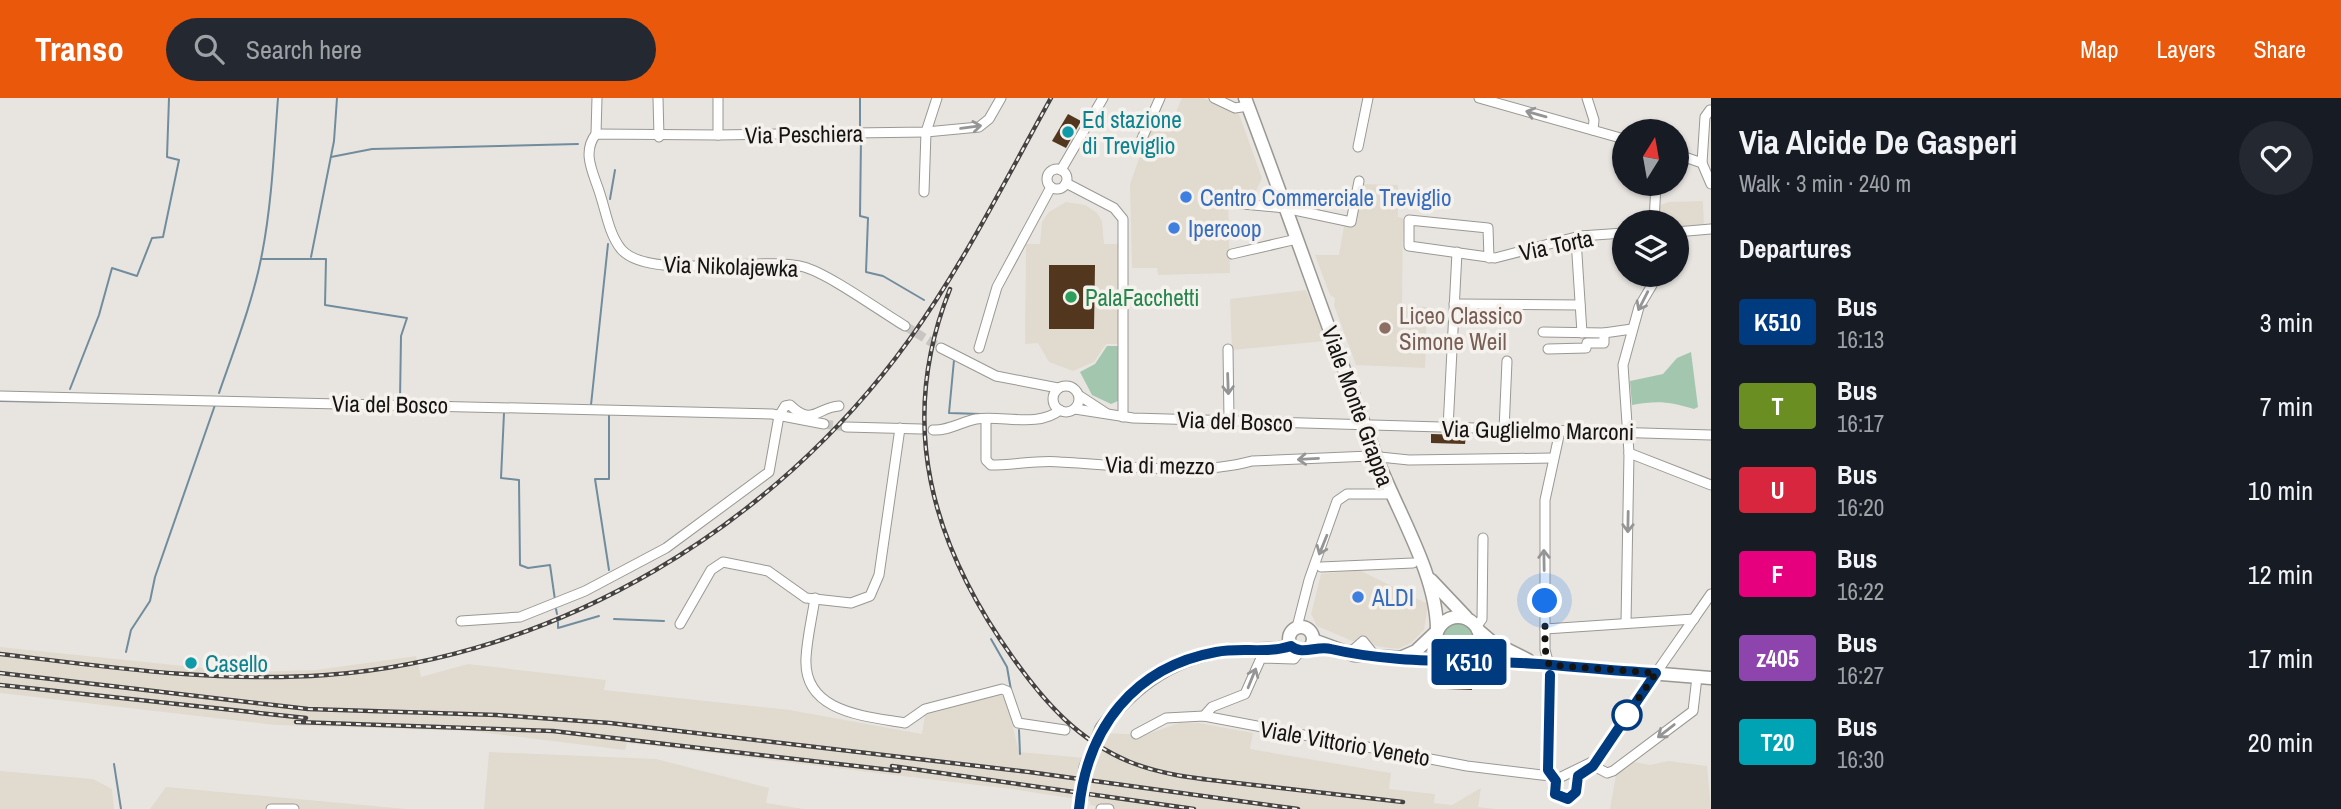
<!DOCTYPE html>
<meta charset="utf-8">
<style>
body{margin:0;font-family:"Archivo Narrow",sans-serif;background:#242831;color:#f1f3f6;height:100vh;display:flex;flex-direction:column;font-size:26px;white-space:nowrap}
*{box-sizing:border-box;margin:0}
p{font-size:23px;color:#9ea1a6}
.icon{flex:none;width:38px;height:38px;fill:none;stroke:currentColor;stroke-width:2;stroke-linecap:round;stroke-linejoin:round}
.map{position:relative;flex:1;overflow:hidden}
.panel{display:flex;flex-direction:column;background:#171b24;width:630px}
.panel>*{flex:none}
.badge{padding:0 14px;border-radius:5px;font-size:24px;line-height:46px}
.needle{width:46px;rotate:11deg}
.fabs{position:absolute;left:1612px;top:21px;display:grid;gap:14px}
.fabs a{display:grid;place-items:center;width:77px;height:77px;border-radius:50%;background:#171b24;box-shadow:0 2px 5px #0004;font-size:35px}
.you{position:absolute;width:35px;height:35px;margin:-18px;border:5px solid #fff;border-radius:50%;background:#1a73e8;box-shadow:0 0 0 10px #1a73e833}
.map>.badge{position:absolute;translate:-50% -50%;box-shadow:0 0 0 4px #fff}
h2{padding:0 28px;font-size:26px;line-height:63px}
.round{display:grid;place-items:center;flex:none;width:74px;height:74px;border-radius:37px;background:#242831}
.overview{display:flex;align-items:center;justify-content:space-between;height:119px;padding:0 28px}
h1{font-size:33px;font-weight:700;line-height:52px}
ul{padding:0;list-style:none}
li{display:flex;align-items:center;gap:21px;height:84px;padding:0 28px}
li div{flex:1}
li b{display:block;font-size:26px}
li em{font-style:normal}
li .badge{min-width:77px;font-weight:700;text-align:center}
header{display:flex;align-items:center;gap:42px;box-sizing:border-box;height:98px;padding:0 35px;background:#ea580c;color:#fff}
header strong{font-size:33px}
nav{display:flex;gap:38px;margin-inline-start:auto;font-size:24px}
.search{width:490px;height:63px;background:#242831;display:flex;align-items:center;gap:18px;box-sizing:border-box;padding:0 24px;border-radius:38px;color:#9ea1a6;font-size:26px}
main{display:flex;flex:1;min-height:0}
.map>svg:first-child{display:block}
.built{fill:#e1dacf}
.green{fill:#a3c6af}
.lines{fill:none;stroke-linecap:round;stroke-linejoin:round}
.stream{stroke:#718d9d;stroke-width:2}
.building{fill:#52361d}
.minor-tunnel{stroke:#c8c6c2;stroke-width:9;stroke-dasharray:9 4.5;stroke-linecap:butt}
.minor-casing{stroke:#9a9893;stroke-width:11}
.major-casing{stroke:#9a9893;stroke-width:15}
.minor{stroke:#fff;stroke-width:9}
.major{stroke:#fff;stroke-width:12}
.rail-casing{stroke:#454342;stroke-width:4.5}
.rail{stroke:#f5f2ee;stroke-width:2;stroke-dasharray:5;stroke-linecap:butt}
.major-bridge-casing{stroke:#9a9893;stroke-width:15;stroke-linecap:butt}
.major-bridge{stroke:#fff;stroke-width:12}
.oneway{stroke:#969595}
.line-casing{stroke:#fff;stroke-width:16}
.line{stroke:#003b80;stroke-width:10}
.walk{stroke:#151413;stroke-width:7;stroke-dasharray:0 12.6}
.culture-dot{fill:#0f9aa8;stroke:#f5f2ee;stroke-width:2.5}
.shop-dot{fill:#3f7fe0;stroke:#f5f2ee;stroke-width:2.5}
.leisure-dot{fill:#2e9e5b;stroke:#f5f2ee;stroke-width:2.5}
.education-dot{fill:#8d6e63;stroke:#f5f2ee;stroke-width:2.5}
.stop-dot{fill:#fff;stroke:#003b80;stroke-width:3.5}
.labels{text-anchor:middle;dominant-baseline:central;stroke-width:7;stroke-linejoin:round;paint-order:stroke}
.culture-label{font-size:23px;fill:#0d838f;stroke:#f5f2ee;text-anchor:start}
.street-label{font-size:23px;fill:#151413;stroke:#f5f2ee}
.shop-label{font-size:23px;fill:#366cbe;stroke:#f5f2ee;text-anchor:start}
.leisure-label{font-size:23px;fill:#27864d;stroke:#f5f2ee;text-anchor:start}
.education-label{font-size:23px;fill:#785e54;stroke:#f5f2ee;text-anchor:start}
</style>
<header>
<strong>Transo</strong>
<div class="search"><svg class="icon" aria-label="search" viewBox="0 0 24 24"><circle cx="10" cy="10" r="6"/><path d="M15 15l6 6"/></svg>Search here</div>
<nav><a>Map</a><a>Layers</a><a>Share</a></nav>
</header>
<main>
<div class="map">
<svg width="1711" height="711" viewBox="0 0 1711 711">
<rect width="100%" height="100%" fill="#e8e5e1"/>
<g class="built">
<path d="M 1182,0 L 1203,0 L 1239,16 L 1262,80 L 1255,95 L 1256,103 L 1228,99 L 1230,175 L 1158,177 L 1157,170 L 1132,170 L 1130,86 L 1157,10 L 1174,18 Z"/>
<path d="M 1360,86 L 1398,87 L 1398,119 L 1403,120 L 1402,208 L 1427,209 L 1425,270 L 1356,267 L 1334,207 L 1335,200 L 1330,197 L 1315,157 L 1339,157 L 1344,128 L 1352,129 Z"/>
<path d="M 1703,103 L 1704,128 L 1677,129 L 1676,124 L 1657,124 L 1658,108 L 1669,104 Z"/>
<path d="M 1066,104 L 1085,107 L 1097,115 L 1102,123 L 1104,146 L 1119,146 L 1119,246 L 1106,246 L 1094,264 L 1073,273 L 1049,264 L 1038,245 L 1025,246 L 1026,146 L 1040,146 L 1042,124 L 1049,114 Z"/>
<path d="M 1306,192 L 1326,243 L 1232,252 L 1230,201 Z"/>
<path d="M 1359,472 L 1428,506 L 1424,532 L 1411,545 L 1398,551 L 1381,549 L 1352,543 L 1317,528 L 1311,516 L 1321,476 Z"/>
<path d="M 0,549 L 242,574 L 316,572 L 416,558 L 421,579 L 468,566 L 606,582 L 604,592 L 790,612 L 922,636 L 925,617 L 1001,596 L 1006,601 L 1019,654 L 1086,660 L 1107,635 L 1145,637 L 1179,625 L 1199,625 L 1253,635 L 1250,651 L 1391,675 L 1389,691 L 1435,696 L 1434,705 L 1452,707 L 1481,690 L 1478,709 L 1496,711 L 1113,711 L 1090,707 L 1090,703 L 1011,691 L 627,645 L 625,652 L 471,633 L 275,627 L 0,595 Z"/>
<path d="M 489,654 L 656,661 L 769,690 L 766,705 L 804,711 L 484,711 Z"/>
<path d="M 1668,663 L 1707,668 L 1711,711 L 1610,711 L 1616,677 L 1634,664 L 1650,667 Z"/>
<path d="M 0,673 L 93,681 L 112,691 L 114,711 L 0,711 Z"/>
<path d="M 166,689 L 407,711 L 150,711 Z"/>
</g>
<g class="green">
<path d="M 1107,248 L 1118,248 L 1118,303 L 1111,306 L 1092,297 L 1080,274 L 1095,266 Z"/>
<path d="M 1691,254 L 1698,309 L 1694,311 C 1671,304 1658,302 1632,307 L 1630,283 L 1663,276 L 1677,260 Z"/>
<path d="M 1453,523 L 1468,526 L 1476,538 L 1472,553 L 1462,559 L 1447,557 L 1440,548 L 1441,532 Z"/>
</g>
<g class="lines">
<g class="stream">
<path d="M 860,0 L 860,31"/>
<path d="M 861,40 L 860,118 L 868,120 L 866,174 L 883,178 L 924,202"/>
<path d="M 331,59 L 372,51 L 578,46"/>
<path d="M 610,101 L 615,72"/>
<path d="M 311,159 L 334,43 L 337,0"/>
<path d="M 261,161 L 326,161 L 325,207 L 407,220 L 401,238 L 400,302 L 451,304"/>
<path d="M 954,262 L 949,315 L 981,316"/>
<path d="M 70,291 L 99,217 L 112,170 L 137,178 L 152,140 L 163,139 L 179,62 L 167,59 L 169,0"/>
<path d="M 219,295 C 235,249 253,203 262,156 C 272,104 274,52 278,0"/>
<path d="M 0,303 L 65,304"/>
<path d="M 591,307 L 608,146"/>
<path d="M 504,315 L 501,380 L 519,382 L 520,467 L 528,470 L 550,467 L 555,502"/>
<path d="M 609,317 L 609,381 L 595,381 L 609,472"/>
<path d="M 556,511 L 557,516"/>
<path d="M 614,521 L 664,523"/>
<path d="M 558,524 L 558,530 L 599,518"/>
<path d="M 991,541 L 1007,569 L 1011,592"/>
<path d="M 126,554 L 131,532 L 150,503 L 155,479 L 215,307"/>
<path d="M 1019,632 L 1020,656"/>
<path d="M 114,666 L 121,711"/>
</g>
</g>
<g class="building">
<path d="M 1068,16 L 1081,23 L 1066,50 L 1052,43 Z"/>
<path d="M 1049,167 L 1095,167 L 1094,231 L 1049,231 Z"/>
<path d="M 1431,336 L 1466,337 L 1465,346 L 1431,345 Z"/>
<path d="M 1447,578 L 1472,579 L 1472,592 L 1446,591 Z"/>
</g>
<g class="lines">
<g class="minor-tunnel">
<path d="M 905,228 L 941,250"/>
<path d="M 824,326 L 846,329"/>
</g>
<defs>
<g id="minor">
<path d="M 658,0 L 659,39"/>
<path d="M 718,0 L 718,37"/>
<path d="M 1214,0 L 1235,10 L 1248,8"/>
<path d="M 1479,0 L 1624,41"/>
<path d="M 1587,0 L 1594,22 L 1593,32"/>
<path d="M 596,36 L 597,0"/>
<path d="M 1140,45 L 1160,0"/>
<path d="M 1358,49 L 1368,0"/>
<path d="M 1676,56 L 1702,65 L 1711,86"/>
<path d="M 1702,65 L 1705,19 L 1710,12"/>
<circle cx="1057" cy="81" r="10"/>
<path d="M 1061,72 L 1103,0"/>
<path d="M 1066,85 L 1114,110 L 1123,121 L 1123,319"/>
<path d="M 924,94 L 926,34 L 937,0"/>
<path d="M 1232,105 L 1285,110 L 1351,124 L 1359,83"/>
<path d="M 1654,124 L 1656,86"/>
<path d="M 1676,134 L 1711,131"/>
<path d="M 1576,141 L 1582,235"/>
<path d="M 1232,156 L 1297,141"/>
<path d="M 1489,160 L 1488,130 L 1409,122 L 1409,148 L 1495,160 L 1580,138 L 1624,135"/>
<path d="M 1454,206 L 1580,207"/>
<path d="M 905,228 C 880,213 829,176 804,169 C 762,157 649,184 621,151 C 609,136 606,114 600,96 C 594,76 581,55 596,36 L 718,37 L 926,34 L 979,29 L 989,21 L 1001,0"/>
<path d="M 1543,234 L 1604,235 L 1632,231"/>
<path d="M 941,250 L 996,278 L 1058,290"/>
<path d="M 979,250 L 997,189 L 1051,89"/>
<path d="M 1228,251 L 1229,322"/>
<path d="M 1548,251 L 1586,250 L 1587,245 L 1604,245 L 1604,235"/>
<circle cx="1066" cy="301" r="13"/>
<path d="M 0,298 L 772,316 L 824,326"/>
<path d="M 1080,298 L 1106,315"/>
<path d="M 1075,311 L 1133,320 L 1711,337"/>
<path d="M 986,321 L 986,362 L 991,367 C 1014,367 1037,362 1060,364 C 1122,367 1194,379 1252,363 L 1370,358 L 1409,362 L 1553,360"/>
<path d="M 846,329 L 921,331"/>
<path d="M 1448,330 L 1457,154"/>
<path d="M 933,332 C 948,333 961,324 976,321 C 1002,317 1038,330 1060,312"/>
<path d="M 1504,332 L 1507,263"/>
<path d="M 1629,355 L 1711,387"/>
<path d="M 1321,469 L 1413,465"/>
<path d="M 815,500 C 812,520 807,540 806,560 C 803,615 866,618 905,625 L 925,611 L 1002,591 L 1007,593 L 1018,625 L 1065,632"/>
<path d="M 461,523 L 520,519 L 585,493 L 666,450 L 769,374 L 779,318 L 785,308 L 790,307 C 812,329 818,309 839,308"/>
<path d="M 1626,525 L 1629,355 L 1623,267 L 1639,209 L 1658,177"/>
<path d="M 680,526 L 711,472 L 723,464 L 768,473 L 806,500 L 851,505 L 870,498 L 879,477 L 900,330"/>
<path d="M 1297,529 L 1309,482 L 1337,403 L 1347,396 L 1391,396"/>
<path d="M 1476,529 L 1482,521 L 1483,440"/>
<path d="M 1545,531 L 1694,521"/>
<path d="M 1344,554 L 1354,551 L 1363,543 L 1375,558"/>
<path d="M 1549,567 L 1545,552 L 1545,402 L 1560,333"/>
<path d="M 1204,618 L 1212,609 L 1245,596 L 1261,560 L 1294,561 L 1300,553"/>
<path d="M 1136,636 L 1166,620 L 1204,618 L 1467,668 L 1550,678 L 1556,683"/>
<path d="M 1598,661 L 1559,680 L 1553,690 L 1556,697 L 1565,702 L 1574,698 L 1578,678 L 1598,661 C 1634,605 1673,551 1711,496"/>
<path d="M 1590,666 L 1607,675 L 1613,673 L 1693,613 L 1697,579"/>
<path d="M 1550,678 L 1551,567"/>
<path d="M 271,711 L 294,711"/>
<path d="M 1101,711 L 1109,711"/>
</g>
<g id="major">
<path d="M 1245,0 C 1290,119 1331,239 1376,358 C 1396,412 1437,476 1437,532"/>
<path d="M 1431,482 L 1466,519"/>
<circle cx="1458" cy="541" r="22"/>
<circle cx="1301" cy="541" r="12"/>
<path d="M 1478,532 L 1492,544 L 1528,562"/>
<path d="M 1313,542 L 1354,557 L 1454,563"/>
<path d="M 1400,560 L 1416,553 L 1437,533"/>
<path d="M 1458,563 L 1538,566 L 1711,580"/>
<path d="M 1102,630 C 1135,586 1176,557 1232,552 C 1252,550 1272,554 1291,548"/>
</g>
</defs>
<use href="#minor" class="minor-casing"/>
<use href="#major" class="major-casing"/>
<use href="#minor" class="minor"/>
<use href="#major" class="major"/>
<defs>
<g id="rail">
<path d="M 950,191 C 896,326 932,447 1013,560 C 1045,605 1079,643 1130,664 C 1167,679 1206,681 1245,686 C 1297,692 1350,698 1403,704"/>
<path d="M 0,556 C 108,569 216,585 326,577 C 557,560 774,429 909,242 C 963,167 1006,81 1051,0"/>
<path d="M 0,575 L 308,611 L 497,617 L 610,625 L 1029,674 L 1298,711"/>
<path d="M 0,587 L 306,620"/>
<path d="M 296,624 L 553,633 L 899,673"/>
<path d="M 892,668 L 1194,711"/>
</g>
</defs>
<use href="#rail" class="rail-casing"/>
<use href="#rail" class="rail"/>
<defs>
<path id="major-bridge" d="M 1080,703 L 1086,669 L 1102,630"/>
</defs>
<use href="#major-bridge" class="major-bridge-casing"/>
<use href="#major-bridge" class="major-bridge"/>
</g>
<defs><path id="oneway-shaft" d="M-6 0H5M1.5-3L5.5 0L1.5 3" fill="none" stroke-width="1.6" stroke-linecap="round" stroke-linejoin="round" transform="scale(1.75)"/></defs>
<g class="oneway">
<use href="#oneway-shaft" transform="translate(1536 16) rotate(-164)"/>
<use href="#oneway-shaft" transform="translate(971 29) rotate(-8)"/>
<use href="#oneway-shaft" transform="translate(1643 203) rotate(117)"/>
<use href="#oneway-shaft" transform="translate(1228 286) rotate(88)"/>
<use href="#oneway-shaft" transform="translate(1308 361) rotate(177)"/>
<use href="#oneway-shaft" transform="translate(1628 424) rotate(91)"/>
<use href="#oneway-shaft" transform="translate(1323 447) rotate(112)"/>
<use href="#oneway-shaft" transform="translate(1544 462) rotate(-91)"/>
<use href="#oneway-shaft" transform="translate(1252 580) rotate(-68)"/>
<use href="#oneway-shaft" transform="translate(1666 633) rotate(142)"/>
</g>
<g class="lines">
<defs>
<path id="line" d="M 1079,711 C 1087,630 1134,569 1216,554 C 1241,549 1267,556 1291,548 C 1302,558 1317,547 1331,551 C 1399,567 1469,561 1539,566 C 1578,569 1617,573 1656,575 L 1593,668 L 1578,678 L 1576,694 L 1568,701 L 1555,696 L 1556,683 L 1548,672 L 1550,577"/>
</defs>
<use href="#line" class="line-casing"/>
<use href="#line" class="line"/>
<path class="walk" d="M 1545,503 L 1545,551 L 1549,567 L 1656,575 L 1627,617"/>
</g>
<g class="culture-dot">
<circle cx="1068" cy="34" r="7"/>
<circle cx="191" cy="565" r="7"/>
</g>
<g class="shop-dot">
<circle cx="1186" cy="99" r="7"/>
<circle cx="1174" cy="130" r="7"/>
<circle cx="1358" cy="499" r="7"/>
</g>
<circle class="leisure-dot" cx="1071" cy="199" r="7"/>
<circle class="education-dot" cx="1385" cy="230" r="7"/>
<circle class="stop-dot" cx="1627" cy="617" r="14"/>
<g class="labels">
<g class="culture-label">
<text x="1082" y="21">Ed stazione<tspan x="1082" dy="26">di Treviglio</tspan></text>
<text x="205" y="565">Casello</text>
</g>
<g class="street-label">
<text transform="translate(804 36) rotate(-1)">Via Peschiera</text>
<text transform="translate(1556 147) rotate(-12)">Via Torta</text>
<text transform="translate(731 168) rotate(2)">Via Nikolajewka</text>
<text transform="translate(390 306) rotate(1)">Via del Bosco</text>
<text transform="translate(1358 308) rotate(70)">Viale Monte Grappa</text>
<text transform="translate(1235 323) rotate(2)">Via del Bosco</text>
<text transform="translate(1538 332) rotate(1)">Via Guglielmo Marconi</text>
<text transform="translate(1160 367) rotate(1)">Via di mezzo</text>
<text transform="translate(1345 645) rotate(10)">Viale Vittorio Veneto</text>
</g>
<g class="shop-label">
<text x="1200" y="99">Centro Commerciale Treviglio</text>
<text x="1188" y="130">Ipercoop</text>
<text x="1372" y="499">ALDI</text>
</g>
<g class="leisure-label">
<text x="1085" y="199">PalaFacchetti</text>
</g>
<g class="education-label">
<text x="1399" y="217">Liceo Classico<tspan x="1399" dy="26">Simone Weil</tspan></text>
</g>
</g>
</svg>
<div class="fabs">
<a><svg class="needle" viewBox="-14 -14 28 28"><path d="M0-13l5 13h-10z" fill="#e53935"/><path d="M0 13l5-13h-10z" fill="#9ea1a6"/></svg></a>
<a><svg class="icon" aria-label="layers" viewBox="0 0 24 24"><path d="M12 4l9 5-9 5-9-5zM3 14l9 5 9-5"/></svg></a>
</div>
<div class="you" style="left:1545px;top:503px"></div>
<b class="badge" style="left:1469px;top:564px;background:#003b80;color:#fff">K510</b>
</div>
<section class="panel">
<div class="overview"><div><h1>Via Alcide De Gasperi</h1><p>Walk · 3 min · 240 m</p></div><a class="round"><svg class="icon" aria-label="heart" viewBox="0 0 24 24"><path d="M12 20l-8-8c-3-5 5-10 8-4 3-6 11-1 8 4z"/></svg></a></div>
<h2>Departures</h2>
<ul>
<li><span class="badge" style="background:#003b80;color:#fff">K510</span><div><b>Bus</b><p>16:13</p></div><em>3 min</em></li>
<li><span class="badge" style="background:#6b8e23;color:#fff">T</span><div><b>Bus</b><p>16:17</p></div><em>7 min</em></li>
<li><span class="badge" style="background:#d7263d;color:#fff">U</span><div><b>Bus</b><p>16:20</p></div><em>10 min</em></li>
<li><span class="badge" style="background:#e6007e;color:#fff">F</span><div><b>Bus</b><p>16:22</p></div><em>12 min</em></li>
<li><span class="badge" style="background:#8e44ad;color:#fff">z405</span><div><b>Bus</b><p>16:27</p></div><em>17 min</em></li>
<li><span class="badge" style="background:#00a3b4;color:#fff">T20</span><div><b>Bus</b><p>16:30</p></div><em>20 min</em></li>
</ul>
</section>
</main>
